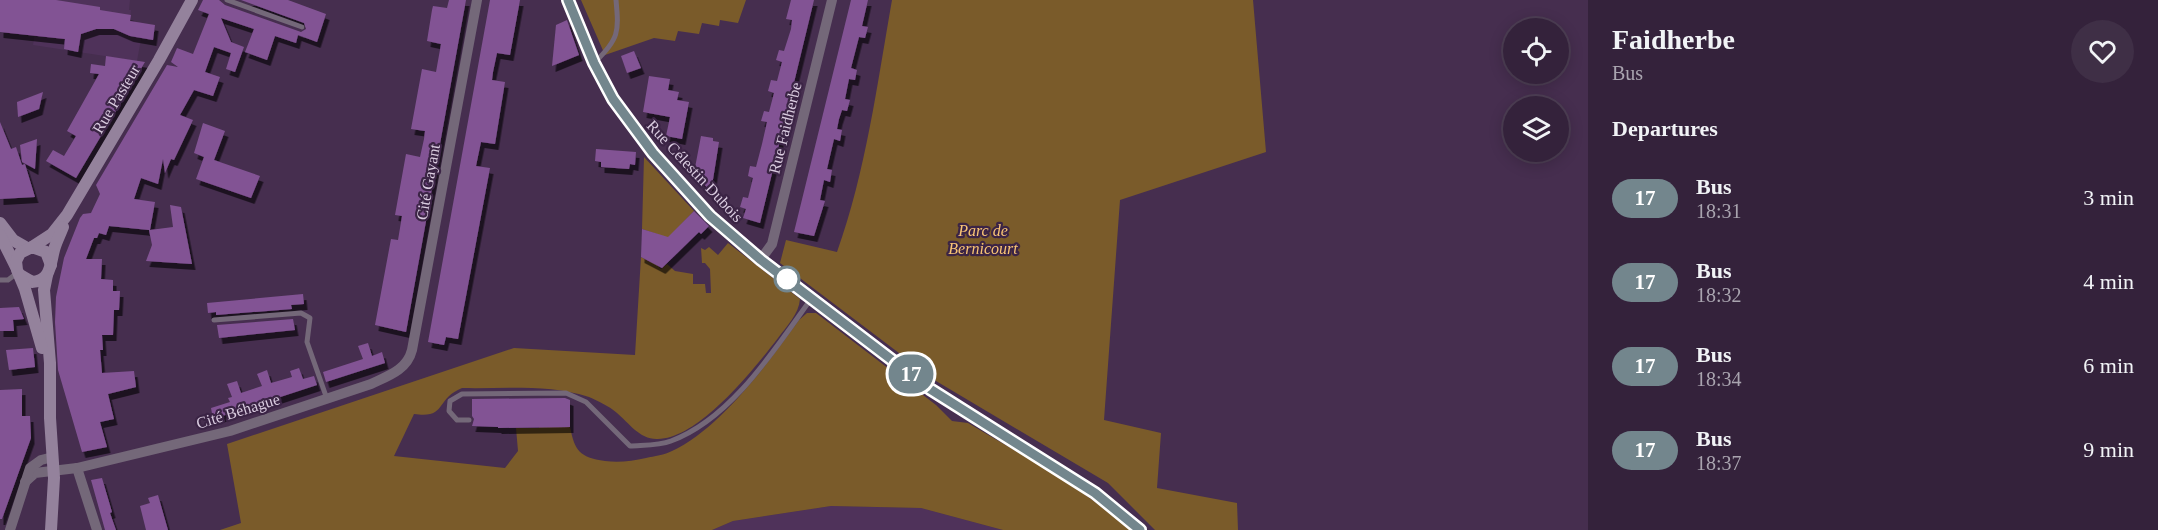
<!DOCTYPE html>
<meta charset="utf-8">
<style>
body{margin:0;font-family:"Times New Roman",serif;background:#3f2f46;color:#f1f3f6;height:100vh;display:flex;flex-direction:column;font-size:22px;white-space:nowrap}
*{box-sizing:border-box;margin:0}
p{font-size:20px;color:#a9a4af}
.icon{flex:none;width:33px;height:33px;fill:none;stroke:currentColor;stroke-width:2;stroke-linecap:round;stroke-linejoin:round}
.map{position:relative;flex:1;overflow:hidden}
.details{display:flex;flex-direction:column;background:#34223b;width:570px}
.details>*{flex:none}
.badge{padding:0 12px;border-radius:20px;font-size:21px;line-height:39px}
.controls{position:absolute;left:1503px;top:18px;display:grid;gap:12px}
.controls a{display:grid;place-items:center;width:66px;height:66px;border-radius:50%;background:#34223b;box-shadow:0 3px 15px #0003,0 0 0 2px #4e3f55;font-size:30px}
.map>.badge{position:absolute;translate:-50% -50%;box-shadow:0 0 0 3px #fff}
h2{padding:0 24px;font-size:22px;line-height:54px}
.round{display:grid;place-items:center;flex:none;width:63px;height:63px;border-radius:32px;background:#3f2f46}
.head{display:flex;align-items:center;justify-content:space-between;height:102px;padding:0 24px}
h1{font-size:28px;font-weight:700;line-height:45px}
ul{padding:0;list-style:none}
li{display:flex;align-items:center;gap:18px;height:84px;padding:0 24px}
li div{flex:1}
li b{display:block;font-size:22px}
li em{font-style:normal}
li .badge{min-width:66px;font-weight:700;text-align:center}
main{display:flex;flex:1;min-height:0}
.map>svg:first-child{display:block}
.built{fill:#4f325a}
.green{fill:#7a5b2a}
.building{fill:#825394;filter:url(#shadow)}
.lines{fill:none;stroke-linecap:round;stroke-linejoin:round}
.lane{stroke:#746879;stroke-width:5}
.street{stroke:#746879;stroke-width:10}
.secondary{stroke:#94829c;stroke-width:12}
.line-casing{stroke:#fff;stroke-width:14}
.line{stroke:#73868d;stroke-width:9}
.stop-dot{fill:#fff;stroke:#73868d;stroke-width:3}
.labels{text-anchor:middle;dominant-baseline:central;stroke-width:4.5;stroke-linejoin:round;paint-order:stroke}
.street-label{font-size:16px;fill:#dacce0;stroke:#3b2445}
.park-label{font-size:16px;font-style:italic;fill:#f9c475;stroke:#3b2445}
</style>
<main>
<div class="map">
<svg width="1588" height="530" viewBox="0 0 1588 530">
<defs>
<filter id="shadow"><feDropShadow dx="3.5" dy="6" stdDeviation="0" flood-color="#0009"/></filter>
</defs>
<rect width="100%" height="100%" fill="#462e4f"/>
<g class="built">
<path d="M 0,0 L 130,0 L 129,10 L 131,10 L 130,21 L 144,23 L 137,61 L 33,45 L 39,8 Z"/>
<path d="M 831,506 L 921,508 L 1003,530 L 712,530 L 733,521 Z"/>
</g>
<g class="green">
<path d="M 581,0 L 746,0 L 738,23 L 720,20 L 719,26 L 702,23 L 699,34 L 678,31 L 675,41 L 654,38 L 605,55 Z"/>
<path d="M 892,0 L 1253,0 L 1266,152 L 1120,200 L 1104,420 L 1161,433 L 1157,488 L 1237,503 L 1238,530 L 1155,530 L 1108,483 L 936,381 L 780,263 L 786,240 L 837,252 C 866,171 877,85 892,0 Z"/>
<path d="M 644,157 L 694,211 L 667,239 L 656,264 L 661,269 L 667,264 L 675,271 L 693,274 L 693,284 L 705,284 L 706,293 L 711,293 L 710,269 L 705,263 L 702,263 L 701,248 L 705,250 L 709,247 L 718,255 L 728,243 L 800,299 C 799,314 786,327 778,338 C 755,368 699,439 658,439 C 640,440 629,423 617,413 C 609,406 598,401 589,397 C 549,384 503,389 462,388 C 435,399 447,419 414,414 L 394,456 L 505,468 L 518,451 L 516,428 L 539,428 L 539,426 L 570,427 C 575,451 579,457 605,461 C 619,463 632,461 646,458 C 654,456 665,455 672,451 C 721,428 768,363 799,320 L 807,313 L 816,313 L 936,405 L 952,421 L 968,423 C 1024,456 1081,487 1130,530 L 1003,530 L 921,508 L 831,506 L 733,521 L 712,530 L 220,530 L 241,523 L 227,444 L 514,348 L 635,355 L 641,257 L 650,262 L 657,234 L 642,229 Z"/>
</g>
<g class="building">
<path d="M 0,0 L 56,0 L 100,7 L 100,10 L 131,15 L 130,21 L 155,25 L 153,40 L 130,36 L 114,29 L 96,29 L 81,34 L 78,52 L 64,49 L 65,39 L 0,32 Z"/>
<path d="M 203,0 L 219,0 L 225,5 L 301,32 L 306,29 L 304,23 L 241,0 L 288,0 L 326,14 L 317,42 L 298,35 L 296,43 L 275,36 L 267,60 L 245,52 L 254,29 L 221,18 L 231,42 L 244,47 L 235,72 L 226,69 L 231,53 L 214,47 L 205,72 L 220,77 L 213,96 L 194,90 L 180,115 L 193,120 L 174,160 L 171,159 L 165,173 L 163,159 L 158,184 L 141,178 L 134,199 L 155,202 L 150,230 L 173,227 L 170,205 L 181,207 L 192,264 L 146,261 L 152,245 L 149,230 L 109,226 L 106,235 L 99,233 L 97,238 L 94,238 L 86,259 L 102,259 L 101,279 L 113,280 L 113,291 L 120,291 L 119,310 L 114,310 L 113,335 L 102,335 L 103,350 L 100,350 L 102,373 L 134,371 L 136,387 L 108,394 L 114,419 L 100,422 L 107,447 L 82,452 L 58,370 L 55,322 L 56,297 L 64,258 L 80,218 L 83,214 L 91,213 L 100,194 L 96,185 L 167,65 L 178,67 L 171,62 L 177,48 L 193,54 L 209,14 L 198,10 Z"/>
<path d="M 449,0 L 466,0 L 406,332 L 375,325 L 391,239 L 398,240 L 402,216 L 395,215 L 406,154 L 420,157 L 424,139 L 425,131 L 411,129 L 422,69 L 436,72 L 441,44 L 427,41 L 432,10 L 433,6 L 447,8 Z"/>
<path d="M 490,0 L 520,0 L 510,55 L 497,53 L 493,72 L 492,80 L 505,82 L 495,144 L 481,142 L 476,166 L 490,168 L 458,339 L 446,337 L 444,345 L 428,342 Z"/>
<path d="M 791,0 L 814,0 L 760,223 L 743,218 L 746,209 L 740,207 L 743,197 L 748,198 L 753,178 L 748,176 L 750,166 L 756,167 L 762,144 L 767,122 L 761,121 L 764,111 L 769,112 L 774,93 L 768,91 L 771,80 L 777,81 L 782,62 L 776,60 L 779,50 L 784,51 L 791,29 L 792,20 L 786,19 Z"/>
<path d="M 851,0 L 868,0 L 862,26 L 868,27 L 865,38 L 859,37 L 851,68 L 857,70 L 855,80 L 849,79 L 845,99 L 850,100 L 847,111 L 842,110 L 839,119 L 837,129 L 842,130 L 840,141 L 834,139 L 827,169 L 832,170 L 830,182 L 824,180 L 820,200 L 825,201 L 814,236 L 794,232 Z"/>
<path d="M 567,20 L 579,55 L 552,66 L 556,25 Z"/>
<path d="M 634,51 L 641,68 L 627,73 L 621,56 Z"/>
<path d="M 106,56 L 145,62 L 76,178 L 46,161 L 53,150 L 64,156 L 76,136 L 67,131 L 99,74 L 90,73 L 91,64 L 105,66 Z"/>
<path d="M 649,76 L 670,79 L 668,90 L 679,92 L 677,100 L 689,102 L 682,139 L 666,136 L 670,117 L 643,112 Z"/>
<path d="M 43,92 L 39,109 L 18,117 L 17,102 Z"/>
<path d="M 0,122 L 11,149 L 16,147 L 22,165 L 25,164 L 35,197 L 0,199 Z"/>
<path d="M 203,123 L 225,131 L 214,160 L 260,176 L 251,198 L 196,179 L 204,157 L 194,153 Z"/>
<path d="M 701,136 L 713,138 L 713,141 L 719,142 L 711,192 L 694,173 Z"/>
<path d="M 37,139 L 35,169 L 22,162 L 20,145 Z"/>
<path d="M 596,149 L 636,152 L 635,165 L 630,164 L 629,169 L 601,167 L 601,162 L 595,161 Z"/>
<path d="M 694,211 L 709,226 L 701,234 L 699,232 L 662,268 L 641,257 L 642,229 L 668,237 Z"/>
<path d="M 303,294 L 304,304 L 291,305 L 292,309 L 216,315 L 216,312 L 208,313 L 207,303 Z"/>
<path d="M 19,307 L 24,319 L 13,320 L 14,331 L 0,331 L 0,308 Z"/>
<path d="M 293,319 L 295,330 L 219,338 L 217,325 Z"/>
<path d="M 368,343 L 372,356 L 382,352 L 385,363 L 326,382 L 323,372 L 363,359 L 358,346 Z"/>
<path d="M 33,348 L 35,367 L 9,370 L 6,350 Z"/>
<path d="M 299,368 L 303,379 L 314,376 L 317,385 L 213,419 L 211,408 L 230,402 L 228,398 L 232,397 L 227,384 L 237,381 L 241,393 L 262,386 L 257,374 L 267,370 L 271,383 L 292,377 L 290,371 Z"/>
<path d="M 22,389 L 22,416 L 30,416 L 31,438 L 2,519 L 0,519 L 0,390 Z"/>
<path d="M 565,398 L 570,400 L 570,427 L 498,428 L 498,427 L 472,426 L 474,419 L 472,416 L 472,399 Z"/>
<path d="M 102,478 L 112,512 L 110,513 L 116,530 L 105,530 L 91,480 Z"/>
<path d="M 158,495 L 168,530 L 146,530 L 140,506 L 150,503 L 148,498 Z"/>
</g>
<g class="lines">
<g class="lane">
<path d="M 227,0 L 302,27"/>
<path d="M 595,62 C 619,39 619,32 616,0"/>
<path d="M 0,280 L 8,280 L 17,273"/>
<path d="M 214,320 L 301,313 L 310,318 L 307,342 L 327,399"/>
<path d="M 469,420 L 457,420 L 449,411 L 450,401 L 462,394 L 566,393 L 586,402 L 630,446 C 643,445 659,446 671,441 C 731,419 775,349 811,299"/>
</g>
<g class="street">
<path d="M 761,259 L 772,244 L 832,0"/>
<path d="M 77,468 L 97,530"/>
<path d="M 25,482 L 35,473 L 77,468 L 230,431 L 371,384 C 388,376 407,370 412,350 L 477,0"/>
<path d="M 10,530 L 30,468 L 41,460 L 53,457"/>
</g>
<g class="secondary">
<path d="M 568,0 L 594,63 L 613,99 L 653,153 L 710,216 L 761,259 L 930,389 L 1095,493 L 1141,530"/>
<path d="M 0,223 L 13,240 L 27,248"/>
<path d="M 0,235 L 16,267"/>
<path d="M 32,247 L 52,234 L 67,215 L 159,60 L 192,0"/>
<path d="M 20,275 L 32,282 C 51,281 50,265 54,250 C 56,242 60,235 63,227"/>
<path d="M 47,275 L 44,290 L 50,363 L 50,418 L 54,478 L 51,530"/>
<path d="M 42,348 L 25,289 L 17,270 L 16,261 L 20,253 L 32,247 L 46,252 L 51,265"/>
</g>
</g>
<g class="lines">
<defs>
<path id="line" d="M 568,0 L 594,63 L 613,99 L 653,153 L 710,216 L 761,260 L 930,389 L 1095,493 L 1140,530"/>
</defs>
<use href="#line" class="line-casing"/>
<use href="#line" class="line"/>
</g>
<circle class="stop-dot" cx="787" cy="279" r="12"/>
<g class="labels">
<g class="street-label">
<text transform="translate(116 99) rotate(-59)">Rue Pasteur</text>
<text transform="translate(785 128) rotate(-76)">Rue Faidherbe</text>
<text transform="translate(695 171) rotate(47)">Rue Célestin Dubois</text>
<text transform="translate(428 182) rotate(-80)">Cité Gayant</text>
<text transform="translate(238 411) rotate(-17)">Cité Béhague</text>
</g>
<g class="park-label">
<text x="983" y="230">Parc de<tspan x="983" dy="18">Bernicourt</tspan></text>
</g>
</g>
</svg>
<div class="controls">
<a><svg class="icon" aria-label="locate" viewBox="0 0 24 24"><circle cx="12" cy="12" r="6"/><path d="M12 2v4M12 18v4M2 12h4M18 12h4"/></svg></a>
<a><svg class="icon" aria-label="layers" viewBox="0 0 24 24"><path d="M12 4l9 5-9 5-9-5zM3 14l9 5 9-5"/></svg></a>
</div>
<b class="badge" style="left:911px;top:374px;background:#73868d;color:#fff">17</b>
</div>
<section class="details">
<div class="head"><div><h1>Faidherbe</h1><p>Bus</p></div><a class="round"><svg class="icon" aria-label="heart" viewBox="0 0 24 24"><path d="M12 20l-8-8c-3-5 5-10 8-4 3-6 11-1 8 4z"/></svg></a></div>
<h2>Departures</h2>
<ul>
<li><span class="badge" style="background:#73868d;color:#fff">17</span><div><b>Bus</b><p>18:31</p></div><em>3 min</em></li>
<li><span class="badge" style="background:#73868d;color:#fff">17</span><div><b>Bus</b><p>18:32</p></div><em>4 min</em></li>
<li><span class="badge" style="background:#73868d;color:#fff">17</span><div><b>Bus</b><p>18:34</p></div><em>6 min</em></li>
<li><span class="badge" style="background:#73868d;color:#fff">17</span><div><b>Bus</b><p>18:37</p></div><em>9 min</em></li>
</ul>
</section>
</main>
